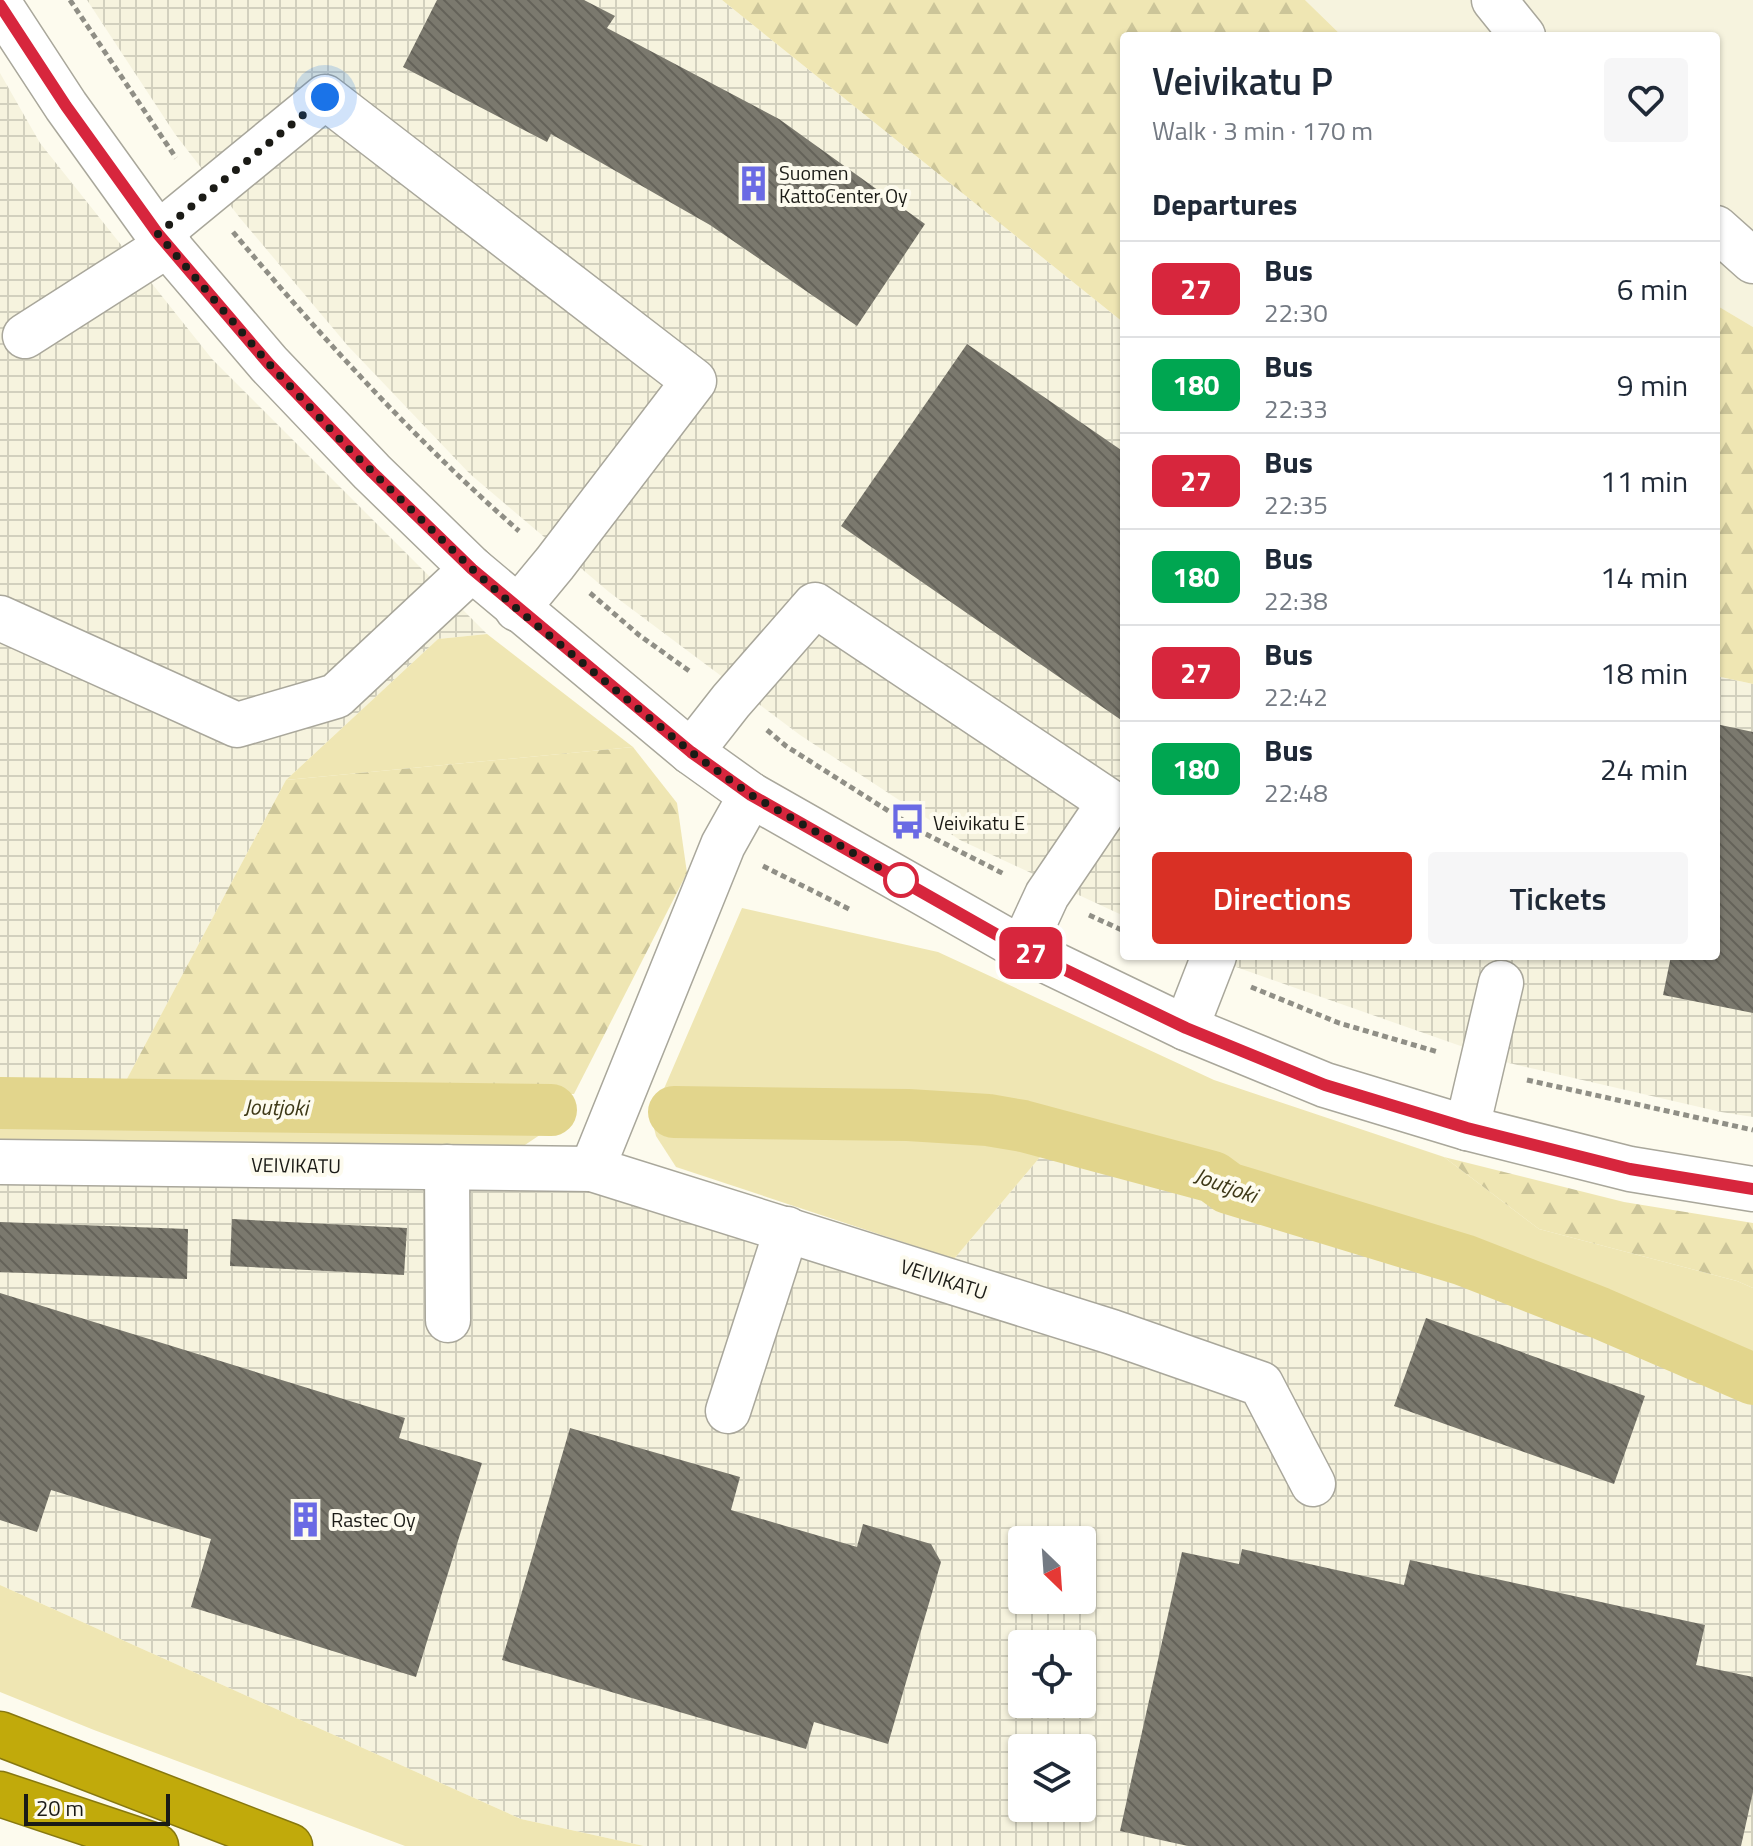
<!DOCTYPE html>
<meta charset="utf-8">
<style>
body{margin:0;font-family:"Titillium Web",sans-serif;background:#f6f6f7;color:#1f2937;height:100vh;display:flex;flex-direction:column;font-size:30px;white-space:nowrap}
*{box-sizing:border-box;margin:0}
p{font-size:26px;color:#747a83}
.icon{flex:none;width:44px;height:44px;fill:none;stroke:currentColor;stroke-width:2;stroke-linecap:round;stroke-linejoin:round}
.map{position:relative;flex:1;overflow:hidden}
.drawer{position:absolute;left:1120px;top:32px;width:600px;height:928px;display:flex;flex-direction:column;background:#fff;border-radius:8px;box-shadow:0 2px 6px #0004}
.drawer>*{flex:none}
.badge{padding:0 16px;border-radius:12px;font-size:28px;line-height:52px}
.needle{width:52px;rotate:155deg}
.controls{position:absolute;left:1008px;top:1526px;display:grid;gap:16px}
.controls a{display:grid;place-items:center;width:88px;height:88px;border-radius:8px;background:#fff;box-shadow:0 2px 6px #0004;font-size:40px}
.scale{position:absolute;left:24px;bottom:20px;width:146px;box-sizing:border-box;padding-left:8px;border:4px solid #1b1b16;border-top:0;font-size:22px;line-height:28px;white-space:nowrap;color:#1b1b16;-webkit-text-stroke:6px #fdfbee;paint-order:stroke}
.you{position:absolute;width:40px;height:40px;margin:-20px;border:6px solid #fff;border-radius:50%;background:#1a73e8;box-shadow:0 0 0 12px #1a73e833}
.map>.badge{position:absolute;translate:-50% -50%;box-shadow:0 0 0 4px #fff}
h2{padding:0 32px;font-size:30px;line-height:72px}
.round{display:grid;place-items:center;flex:none;width:84px;height:84px;border-radius:8px;background:#f6f6f7}
.overview{display:flex;align-items:center;justify-content:space-between;height:136px;padding:0 32px}
h1{font-size:38px;font-weight:600;line-height:60px}
.cta{display:flex;gap:16px;margin-top:auto;padding:16px 32px}
.cta a{flex:1;height:92px;border-radius:8px;background:#d93025;color:#fff;font-size:32px;font-weight:600;line-height:92px;text-align:center}
.cta a+a{background:#f6f6f7;color:#1f2937}
ul{padding:0;list-style:none}
li{display:flex;align-items:center;gap:24px;height:96px;padding:0 32px;border-top:2px solid #e0e1e3}
li div{flex:1}
li b{display:block;font-size:30px}
li em{font-style:normal}
li .badge{min-width:88px;font-weight:700;text-align:center}
.map>svg:first-child{display:block}
.built{fill:#f6f3de}
.industrial{fill:url(#industrial-grid);fill-rule:evenodd}
.green{fill:#efe6b3}
.forest{fill:url(#forest-firs)}
.lines{fill:none;stroke-linecap:round;stroke-linejoin:round}
.canal{stroke:#e2d58c;stroke-width:52}
.building{fill:url(#building-back-hatch)}
.minor-casing{stroke:#a9a79b;stroke-width:47}
.highway-casing{stroke:#87780f;stroke-width:47}
.path{stroke:#908f86;stroke-width:5;stroke-dasharray:6 4;stroke-linecap:butt}
.minor{stroke:#fff;stroke-width:44}
.highway{stroke:#c1aa0b;stroke-width:44}
.line-casing{stroke:#fff;stroke-width:18}
.line{stroke:#d7263d;stroke-width:12}
.walk{stroke:#1b1b16;stroke-width:8;stroke-dasharray:0 14.4}
.stop-dot{fill:#fff;stroke:#d7263d;stroke-width:4}
.labels{text-anchor:middle;dominant-baseline:central;stroke-width:8;stroke-linejoin:round;paint-order:stroke}
.poi-label{font-size:20px;fill:#1b1b16;stroke:#fdfbee;text-anchor:start}
.street-label{font-size:20px;fill:#1b1b16;stroke:#fdfbee}
.water-label{font-size:22px;font-style:italic;fill:#3e3918;stroke:#fdfbee}
</style>
<div class="map">
<svg width="1753" height="1846" viewBox="0 0 1753 1846">
<defs>
<pattern id="industrial-grid" width="8" height="8" patternUnits="userSpaceOnUse" patternTransform="scale(2)"><rect width="8" height="8" fill="#f6f3de"/><path d="M0 4h8M4 0v8" fill="none" stroke="#d2d0be"/></pattern>
<pattern id="forest-firs" width="22" height="20" patternUnits="userSpaceOnUse" patternTransform="scale(2)"><rect width="22" height="20" fill="#efe6b3"/><path d="M5 1l3.5 6h-7zM16 11l3.5 6h-7z" fill="#ccc599"/></pattern>
<pattern id="building-back-hatch" width="6" height="6" patternUnits="userSpaceOnUse" patternTransform="scale(2)"><rect width="6" height="6" fill="#7b796e"/><path d="M-1 5l2 2M0 0l6 6M5-1l2 2" fill="none" stroke="#646259"/></pattern>
</defs>
<rect width="100%" height="100%" fill="#fdfbee"/>
<path class="built" d="M 1305,0 L 1753,0 L 1753,327 L 1716,305 L 1716,36 L 1342,36 Z"/>
<g class="industrial">
<path d="M 87,0 L 722,0 L 1124,323 L 1124,916 L 960,840 L 800,735 L 609,592 L 470,474 L 348,346 L 240,218 L 175,134 Z"/>
<path d="M 0,73 L 40,143 L 212,359 L 487,634 L 438,639 L 286,780 L 121,1090 L 0,1092 Z"/>
<path d="M 1716,676 L 1753,684 L 1753,1117 L 1721,1112 L 1509,1063 L 1236,967 L 1212,956 L 1716,956 Z"/>
<path d="M 1046,1150 L 1152,1179 L 1500,1289 L 1692,1365 L 1753,1396 L 1753,1846 L 644,1846 L 521,1819 L 0,1585 L 0,1184 L 590,1190 L 1128,1318 L 954,1259 ZM 1022,1540 L 1082,1540 L 1082,1600 L 1022,1600 ZM 1022,1644 L 1082,1644 L 1082,1704 L 1022,1704 ZM 1022,1748 L 1082,1748 L 1082,1808 L 1022,1808 Z"/>
</g>
<g class="green">
<path d="M 487,634 L 633,747 L 286,780 L 438,639 Z"/>
<path d="M 742,908 L 938,952 L 1214,1080 L 1444,1157 L 1539,1229 L 1737,1281 L 1753,1288 L 1753,1362 L 1589,1289 L 1278,1179 L 1042,1108 L 967,1102 L 663,1091 Z"/>
<path d="M 0,1112 L 565,1118 L 519,1149 L 0,1140 Z"/>
<path d="M 653,1124 L 908,1125 L 986,1132 L 1046,1150 L 954,1259 L 676,1167 L 656,1136 Z"/>
<path d="M 0,1585 L 521,1819 L 644,1846 L 405,1846 L 94,1730 L 0,1692 Z"/>
</g>
<g class="forest">
<path d="M 722,0 L 1305,0 L 1342,36 L 1124,36 L 1124,323 Z"/>
<path d="M 1716,305 L 1753,327 L 1753,684 L 1716,676 Z"/>
<path d="M 633,747 L 677,803 L 687,873 L 574,1094 L 121,1090 L 286,780 Z"/>
<path d="M 1444,1157 L 1624,1202 L 1753,1223 L 1753,1288 L 1737,1281 L 1539,1229 Z"/>
</g>
<g class="lines">
<g class="canal">
<path d="M 0,1103 L 551,1110"/>
<path d="M 674,1112 L 908,1115 L 988,1120 L 1023,1126 L 1213,1177 L 1228,1188 L 1464,1260 L 1600,1313 L 1753,1379"/>
</g>
</g>
<g class="building">
<path d="M 437,0 L 584,0 L 615,16 L 607,28 L 779,119 L 925,224 L 857,326 L 710,225 L 551,134 L 547,142 L 403,67 Z"/>
<path d="M 967,344 L 1124,452 L 1124,722 L 841,526 Z"/>
<path d="M 1716,724 L 1753,732 L 1753,1013 L 1663,995 L 1671,956 L 1716,956 Z"/>
<path d="M 232,1219 L 407,1228 L 404,1275 L 230,1266 Z"/>
<path d="M 0,1222 L 188,1229 L 187,1279 L 0,1272 Z"/>
<path d="M 0,1293 L 405,1418 L 399,1438 L 482,1463 L 416,1677 L 191,1607 L 211,1539 L 51,1490 L 37,1532 L 0,1520 Z"/>
<path d="M 1426,1318 L 1645,1396 L 1614,1484 L 1394,1406 Z"/>
<path d="M 570,1428 L 740,1477 L 731,1510 L 857,1547 L 863,1524 L 931,1544 L 941,1562 L 888,1744 L 814,1722 L 806,1749 L 502,1660 Z"/>
<path d="M 1242,1549 L 1404,1585 L 1410,1560 L 1705,1625 L 1696,1665 L 1753,1677 L 1753,1792 L 1741,1846 L 1188,1846 L 1120,1831 L 1182,1552 L 1239,1564 Z"/>
</g>
<g class="lines">
<defs>
<g id="minor">
<path d="M 1494,0 L 1523,36"/>
<path d="M 0,5 L 66,106 L 158,234 L 269,364 L 372,472 L 472,569 L 691,752 L 751,795 L 1022,949 L 1186,1028 L 1325,1085 L 1467,1128 L 1630,1169 L 1753,1189"/>
<path d="M 1716,228 L 1753,261"/>
<path d="M 158,234 L 325,97 L 694,381 L 555,563 L 517,609"/>
<path d="M 25,336 L 169,244"/>
<path d="M 0,618 L 237,725 L 336,696 L 472,569"/>
<path d="M 691,752 L 731,701 L 815,605 L 1110,802 L 1047,895 L 1022,949"/>
<path d="M 751,795 L 723,845 L 592,1169 L 1112,1332 L 1261,1384 L 1313,1484"/>
<path d="M 1186,1028 L 1214,956"/>
<path d="M 1467,1128 L 1501,983"/>
<path d="M 0,1162 L 592,1169"/>
<path d="M 447,1167 L 448,1320"/>
<path d="M 728,1411 L 787,1229"/>
</g>
<g id="highway">
<path d="M 0,1734 L 290,1846"/>
<path d="M 0,1794 L 156,1846"/>
</g>
</defs>
<use href="#minor" class="minor-casing"/>
<use href="#highway" class="highway-casing"/>
<g class="path">
<path d="M 70,0 L 176,158"/>
<path d="M 233,232 C 322,338 415,440 519,531"/>
<path d="M 590,593 L 639,635 L 692,673"/>
<path d="M 767,730 L 786,746 L 920,831 L 1004,874"/>
<path d="M 763,866 L 851,910"/>
<path d="M 1089,915 L 1124,931"/>
<path d="M 1251,987 L 1339,1023 L 1438,1052"/>
<path d="M 1527,1080 L 1753,1130"/>
</g>
<use href="#minor" class="minor"/>
<use href="#highway" class="highway"/>
</g>
<g class="lines">
<defs>
<path id="line" d="M 0,5 L 66,106 L 158,234 L 269,364 L 310,407 L 372,472 L 472,569 L 691,752 L 751,795 L 1022,949 L 1186,1028 L 1325,1085 L 1467,1128 L 1630,1169 L 1753,1189"/>
</defs>
<use href="#line" class="line-casing"/>
<use href="#line" class="line"/>
<path class="walk" d="M 325,97 L 158,234 L 269,364 L 351,451 L 472,569 L 517,609 L 691,752 L 751,795 L 913,887 L 901,880"/>
</g>
<defs>
<symbol id="building-bare" viewBox="-9 -9 18 18"><path d="M-4-6H4V6H1V3H-1V6H-4ZM-2.5-4.3h1.7v1.8h-1.7ZM.8-4.3h1.7v1.8H.8ZM-2.5-1h1.7V.8h-1.7ZM.8-1h1.7V.8H.8Z" fill="#6a6ae4" stroke="#fdfbee" stroke-width="2.5" paint-order="stroke"/></symbol>
<symbol id="bus-bare" viewBox="-9 -9 18 18"><path d="M-5-6H5V4H4V6H2V4H-2V6H-4V4H-5ZM-3.5-4V0h7V-4ZM-3.5 1.2v1.5H-2V1.2ZM2 1.2v1.5H3.5V1.2Z" fill="#6a6ae4" stroke="#fdfbee" stroke-width="2.5" paint-order="stroke"/></symbol>
</defs>
<g fill-rule="evenodd">
<use href="#building-bare" x="728" y="158" width="51" height="51"/>
<use href="#bus-bare" x="882" y="796" width="51" height="51"/>
<use href="#building-bare" x="280" y="1494" width="51" height="51"/>
</g>
<circle class="stop-dot" cx="901" cy="880" r="16"/>
<g class="labels">
<g class="poi-label">
<text x="779" y="172">Suomen<tspan x="779" dy="23">KattoCenter Oy</tspan></text>
<text x="933" y="822">Veivikatu E</text>
<text x="331" y="1519">Rastec Oy</text>
</g>
<g class="street-label">
<text transform="translate(296 1165) rotate(1)">VEIVIKATU</text>
<text transform="translate(944 1279) rotate(18)">VEIVIKATU</text>
</g>
<g class="water-label">
<text transform="translate(276 1107) rotate(1)">Joutjoki</text>
<text transform="translate(1226 1185) rotate(20)">Joutjoki</text>
</g>
</g>
</svg>
<div class="controls">
<a><svg class="needle" viewBox="-14 -14 28 28"><path d="M0-13l5 13h-10z" fill="#e53935"/><path d="M0 13l5-13h-10z" fill="#747a83"/></svg></a>
<a><svg class="icon" aria-label="locate" viewBox="0 0 24 24"><circle cx="12" cy="12" r="6"/><path d="M12 2v4M12 18v4M2 12h4M18 12h4"/></svg></a>
<a><svg class="icon" aria-label="layers" viewBox="0 0 24 24"><path d="M12 4l9 5-9 5-9-5zM3 14l9 5 9-5"/></svg></a>
</div>
<div class="scale">20 m</div>
<div class="you" style="left:325px;top:97px"></div>
<b class="badge" style="left:1031px;top:953px;background:#d7263d;color:#fff">27</b>
<section class="drawer">
<div class="overview"><div><h1>Veivikatu P</h1><p>Walk · 3 min · 170 m</p></div><a class="round"><svg class="icon" aria-label="heart" viewBox="0 0 24 24"><path d="M12 20l-8-8c-3-5 5-10 8-4 3-6 11-1 8 4z"/></svg></a></div>
<h2>Departures</h2>
<ul>
<li><span class="badge" style="background:#d7263d;color:#fff">27</span><div><b>Bus</b><p>22:30</p></div><em>6 min</em></li>
<li><span class="badge" style="background:#00a651;color:#fff">180</span><div><b>Bus</b><p>22:33</p></div><em>9 min</em></li>
<li><span class="badge" style="background:#d7263d;color:#fff">27</span><div><b>Bus</b><p>22:35</p></div><em>11 min</em></li>
<li><span class="badge" style="background:#00a651;color:#fff">180</span><div><b>Bus</b><p>22:38</p></div><em>14 min</em></li>
<li><span class="badge" style="background:#d7263d;color:#fff">27</span><div><b>Bus</b><p>22:42</p></div><em>18 min</em></li>
<li><span class="badge" style="background:#00a651;color:#fff">180</span><div><b>Bus</b><p>22:48</p></div><em>24 min</em></li>
</ul>
<div class="cta"><a>Directions</a><a>Tickets</a></div>
</section>
</div>
